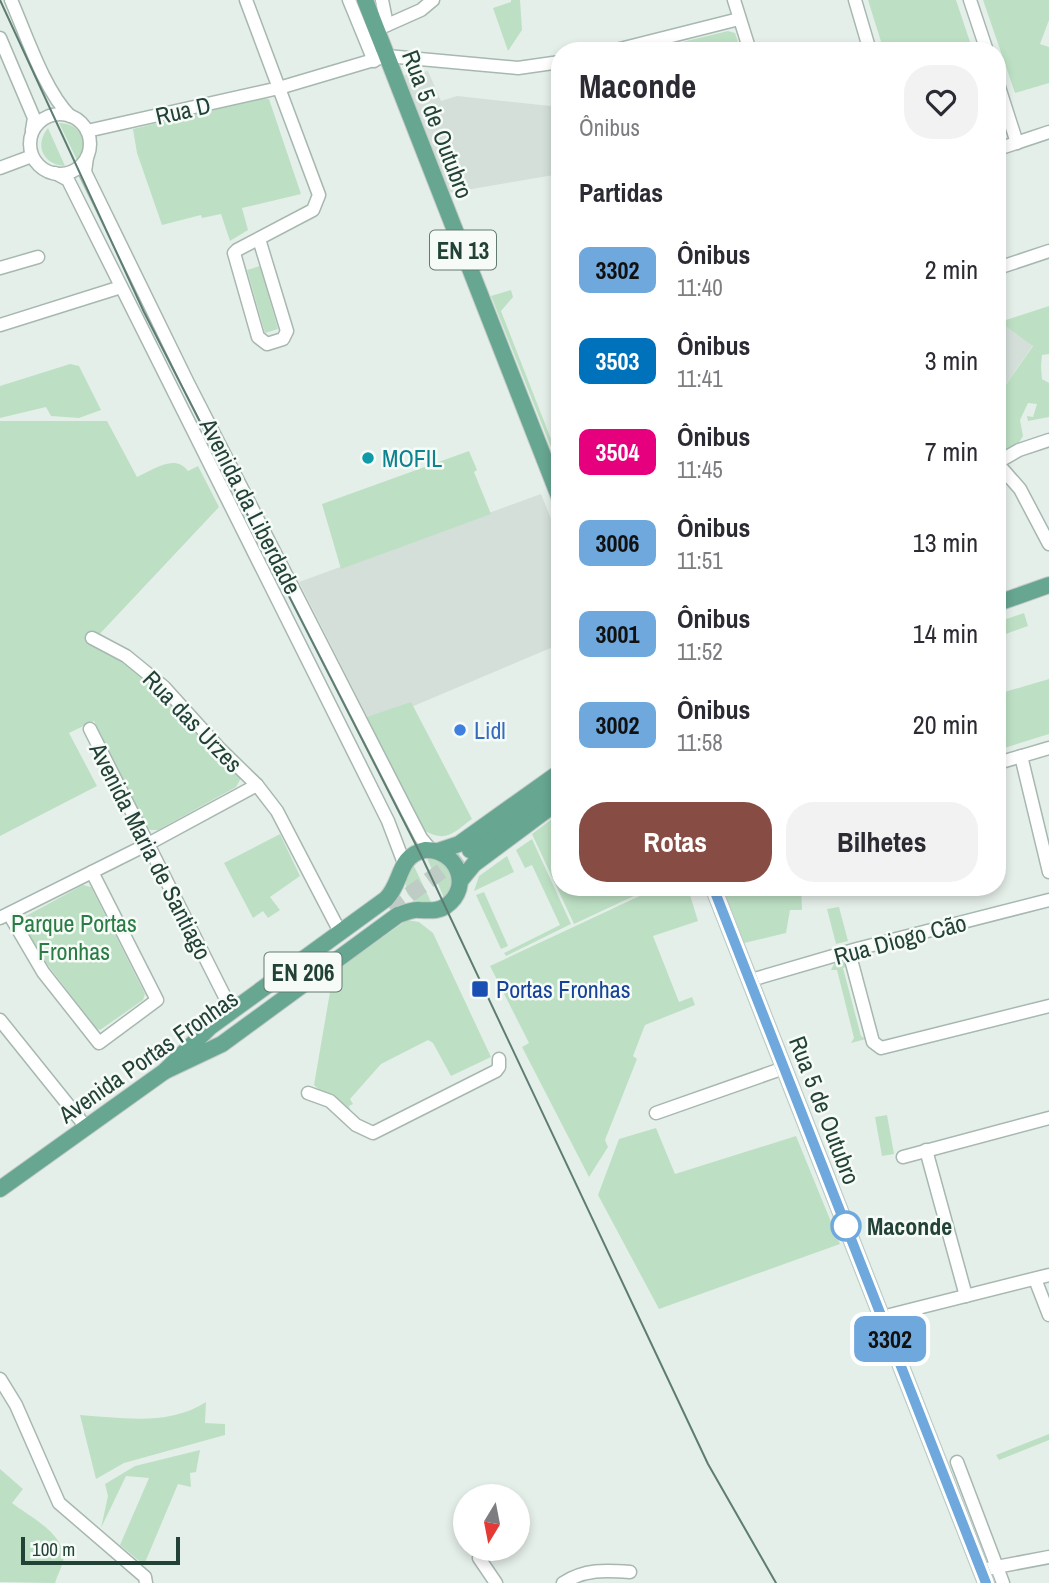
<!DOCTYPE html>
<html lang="pt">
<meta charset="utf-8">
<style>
body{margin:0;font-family:"Archivo Narrow",sans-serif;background:#f2f2f3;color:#2b2b33;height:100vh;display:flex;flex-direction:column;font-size:26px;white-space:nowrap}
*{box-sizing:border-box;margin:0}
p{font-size:23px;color:#7c7c81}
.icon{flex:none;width:38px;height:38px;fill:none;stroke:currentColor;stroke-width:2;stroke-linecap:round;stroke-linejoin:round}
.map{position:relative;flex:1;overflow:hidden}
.details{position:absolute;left:551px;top:42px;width:455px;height:854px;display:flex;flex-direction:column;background:#fff;border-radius:28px;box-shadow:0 4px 10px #0003}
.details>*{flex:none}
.badge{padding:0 14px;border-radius:10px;font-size:24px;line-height:46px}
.needle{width:46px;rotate:190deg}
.fabs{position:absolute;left:453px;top:1484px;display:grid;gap:14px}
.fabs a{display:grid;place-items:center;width:77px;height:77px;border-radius:50%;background:#fff;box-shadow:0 4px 10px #0003;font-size:35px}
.scale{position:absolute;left:21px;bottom:18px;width:159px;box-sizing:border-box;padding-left:7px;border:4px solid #234237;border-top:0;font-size:19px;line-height:24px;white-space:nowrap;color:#234237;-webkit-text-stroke:5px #f6fbf8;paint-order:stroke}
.map>.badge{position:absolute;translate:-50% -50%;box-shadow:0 0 0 4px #fff}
h2{padding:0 28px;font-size:26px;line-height:63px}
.round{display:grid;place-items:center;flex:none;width:74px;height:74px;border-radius:28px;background:#f2f2f3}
.headline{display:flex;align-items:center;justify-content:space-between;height:119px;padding:0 28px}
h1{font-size:33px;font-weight:700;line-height:52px}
.primary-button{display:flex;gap:14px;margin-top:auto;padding:14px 28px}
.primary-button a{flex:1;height:80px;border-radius:28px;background:#874c44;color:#fff;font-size:28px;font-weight:700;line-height:80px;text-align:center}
.primary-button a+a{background:#f2f2f3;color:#2b2b33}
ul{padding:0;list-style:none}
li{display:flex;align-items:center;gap:21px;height:91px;padding:0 28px}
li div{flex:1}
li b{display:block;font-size:26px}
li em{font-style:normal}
li .badge{min-width:77px;font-weight:700;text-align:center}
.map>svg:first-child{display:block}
.built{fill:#d3dfd8}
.green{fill:#bde0c4}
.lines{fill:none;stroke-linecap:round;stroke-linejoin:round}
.major-tunnel{stroke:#beccc5;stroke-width:16;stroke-dasharray:16 8;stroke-linecap:butt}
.minor-casing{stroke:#a7b8b0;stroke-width:15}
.major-casing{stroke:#c1cac7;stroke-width:18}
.minor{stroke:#fff;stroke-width:12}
.major{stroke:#67a691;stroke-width:16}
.tram{stroke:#5d7d72;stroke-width:2}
.line-casing{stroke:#fff;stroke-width:16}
.line{stroke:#6fa8dc;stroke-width:10}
.culture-dot{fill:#0f9aa8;stroke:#f6fbf8;stroke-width:2.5}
.shop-dot{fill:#3f7fe0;stroke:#f6fbf8;stroke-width:2.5}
.transit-dot{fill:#1a4fb4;stroke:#f6fbf8;stroke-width:2.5}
.stop-dot{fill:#fff;stroke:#6fa8dc;stroke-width:3.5}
.labels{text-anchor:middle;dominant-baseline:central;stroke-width:5;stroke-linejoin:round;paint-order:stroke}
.shield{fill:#f6fbf8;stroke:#627a71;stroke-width:2}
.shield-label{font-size:23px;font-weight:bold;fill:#234237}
.street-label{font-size:24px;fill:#234237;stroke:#f6fbf8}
.culture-label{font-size:24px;fill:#0d838f;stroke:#f6fbf8;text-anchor:start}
.shop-label{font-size:24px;fill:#366cbe;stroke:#f6fbf8;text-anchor:start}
.park-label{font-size:24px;fill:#2a7b44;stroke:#f6fbf8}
.transit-label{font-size:24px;fill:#164399;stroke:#f6fbf8;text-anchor:start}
.stop-label{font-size:24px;font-weight:bold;fill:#234237;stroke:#f6fbf8;text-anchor:start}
</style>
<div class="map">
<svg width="1049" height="1583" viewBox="0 0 1049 1583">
<rect width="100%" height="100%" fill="#e5efe9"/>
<g class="built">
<path d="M 428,71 L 441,101 L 457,96 L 560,107 L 560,174 L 448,193 L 401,77 L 413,72 Z"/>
<path d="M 998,320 L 1033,345 L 998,396 Z"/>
<path d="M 541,494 L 560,541 L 560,644 L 371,724 L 299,582 Z"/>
</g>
<g class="green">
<path d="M 511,0 L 520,0 L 522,30 L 508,51 L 493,8 L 511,2 Z"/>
<path d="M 868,0 L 956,0 L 973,51 L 884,51 Z"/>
<path d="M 983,0 L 1049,0 L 1049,20 L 1040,44 L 1049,47 L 1049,83 L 1015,93 Z"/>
<path d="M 728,31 L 735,33 L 741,51 L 645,51 Z"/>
<path d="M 262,98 L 269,99 L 301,194 L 242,208 L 248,230 L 230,241 L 221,214 L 202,218 L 201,215 L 162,225 L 137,153 L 133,129 Z"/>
<path d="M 59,123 C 81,123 91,144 77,160 Z"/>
<path d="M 48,128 L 65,166 C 43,165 34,145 48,128 Z"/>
<path d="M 260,266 L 278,329 L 265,333 L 247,270 Z"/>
<path d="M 511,290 L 513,297 L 501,311 L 560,462 L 560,470 L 491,296 Z"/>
<path d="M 1049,306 L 1049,354 L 1042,355 L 1041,366 L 1042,379 L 1049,383 L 1049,417 L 1028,421 L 1027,416 L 1033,417 L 1037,404 L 1028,403 L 1020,420 L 1023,436 L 1018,444 L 1010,450 L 998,450 L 998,396 L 1033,346 L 1000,322 Z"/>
<path d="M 70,364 L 79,366 L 101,410 L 79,418 L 51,416 L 46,407 L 0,418 L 0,386 Z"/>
<path d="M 0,421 L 107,421 L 137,477 C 153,470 175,453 188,471 L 198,466 L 219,507 L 94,640 L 155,680 L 241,778 L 236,787 L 158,830 L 151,830 L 144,827 L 94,721 L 69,733 L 97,786 L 0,836 Z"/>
<path d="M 469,451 L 477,470 L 474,472 L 491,514 L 341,569 L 322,504 Z"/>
<path d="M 1024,613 L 1028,626 L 1003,635 L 998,622 Z"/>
<path d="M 1049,679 L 1049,734 L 1001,749 L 998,736 L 998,694 Z"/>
<path d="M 411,702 L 472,819 C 454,832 447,843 425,831 L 367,717 Z"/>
<path d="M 560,813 L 560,887 L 653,887 L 574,924 L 532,834 Z"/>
<path d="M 280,834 L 300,876 L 270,897 L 280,910 L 268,918 L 263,911 L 253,918 L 224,863 Z"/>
<path d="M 532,839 L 571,924 L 506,956 L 504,953 L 560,925 L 532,865 L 525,868 L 516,850 Z"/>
<path d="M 507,856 L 514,872 L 474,891 L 479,876 Z"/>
<path d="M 427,858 L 440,859 L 453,874 L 450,892 L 444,898 Z"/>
<path d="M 413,864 L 432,904 C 402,902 401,887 413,864 Z"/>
<path d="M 83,885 L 91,887 L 145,994 L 143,1000 L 100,1030 L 96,1028 L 44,960 L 23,924 L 26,916 Z"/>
<path d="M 659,887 L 697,887 L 690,895 L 698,921 L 653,936 L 679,1002 L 692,997 L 695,1005 L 645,1025 L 633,1056 L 637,1059 L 605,1140 L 608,1147 L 589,1177 L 522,1047 L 529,1043 L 490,966 Z"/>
<path d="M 721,887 L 801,887 L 802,910 L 790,910 L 786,933 L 744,943 Z"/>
<path d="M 484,892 L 508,946 L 501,949 L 476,895 Z"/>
<path d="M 839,907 L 848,941 L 836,944 L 827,909 Z"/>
<path d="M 407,920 L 419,922 L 433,933 L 491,1057 L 451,1076 L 433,1043 L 428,1040 L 381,1064 L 350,1099 L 353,1104 L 349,1106 L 353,1122 L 314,1085 L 330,992 L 325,984 L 328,976 Z"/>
<path d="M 836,960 L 843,961 L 848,966 L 843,968 L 861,1036 L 866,1039 L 851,1043 L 854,1038 L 837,970 L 831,970 Z"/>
<path d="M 887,1115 L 894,1154 L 882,1156 L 875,1117 Z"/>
<path d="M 656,1128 L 675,1174 L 796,1136 L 840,1244 L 659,1309 L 598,1195 L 619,1139 Z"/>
<path d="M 206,1402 L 205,1423 L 225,1424 L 225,1435 L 124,1463 L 96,1479 L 80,1415 C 123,1418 169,1426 206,1402 Z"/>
<path d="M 1049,1434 L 1049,1440 L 999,1460 L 996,1455 Z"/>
<path d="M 200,1450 L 196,1472 L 190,1473 L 191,1487 L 178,1484 L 144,1565 L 120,1545 L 149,1478 L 126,1476 L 101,1528 L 108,1496 L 105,1484 L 135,1466 Z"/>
<path d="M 0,1469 L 23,1489 L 12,1503 C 30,1517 68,1535 63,1562 C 61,1569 57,1576 55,1583 L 0,1582 Z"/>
</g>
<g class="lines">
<path class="major-tunnel" d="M 390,909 L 470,850"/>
<defs>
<g id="minor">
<path d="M 11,0 C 26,34 44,90 70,116"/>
<path d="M 246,0 L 319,195 L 313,210 L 237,250 L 234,253 L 258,337 L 267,344 L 283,339 L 287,331 L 259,239"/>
<path d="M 349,0 L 374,61"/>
<path d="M 382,0 L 387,25"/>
<path d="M 734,0 L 750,51"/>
<path d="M 855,0 L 870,51"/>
<path d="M 970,0 L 987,51"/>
<path d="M 376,30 L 421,10 L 433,0"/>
<path d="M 0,38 L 34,118 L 32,130"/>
<path d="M 612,51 L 739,19"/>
<path d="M 998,84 L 1017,143"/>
<circle cx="60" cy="144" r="30"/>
<path d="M 87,131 L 279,88 L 387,56 L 518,68 L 560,62"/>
<path d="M 998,149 L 1049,132"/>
<path d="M 87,157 L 85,172 L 188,383 L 408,813 L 421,838 L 431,850"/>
<path d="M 0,168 L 32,156"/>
<path d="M 55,173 L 68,180 L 388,821 L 404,863"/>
<path d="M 0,268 L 38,257"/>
<path d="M 998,268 L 1049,251"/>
<path d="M 0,325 L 121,287"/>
<path d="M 998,462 L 1019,450 L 1049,440"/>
<path d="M 998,464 L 1020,489 L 1049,544"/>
<path d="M 92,638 L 126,656 L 164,687 L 220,749 L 257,785 L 277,811 L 340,932"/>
<path d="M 90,729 L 232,1011"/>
<path d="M 1021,756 L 1049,872"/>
<path d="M 998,763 L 1049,748"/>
<path d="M 9,914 L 43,972 L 99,1043 L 157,1000 L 92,872"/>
<path d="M 0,918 L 148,844 L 257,785"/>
<path d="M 849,952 L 873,1042 L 881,1048 L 1049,1006"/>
<path d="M 751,980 L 857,949 L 1049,900"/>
<path d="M 0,1020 L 86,1127"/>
<path d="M 308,1093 L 330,1101 L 356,1125 L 373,1133 L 496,1071 L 499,1067 L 499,1059"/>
<path d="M 656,1113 L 784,1068"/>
<path d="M 926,1150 L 966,1296"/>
<path d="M 903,1157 L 1049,1118"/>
<path d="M 1035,1279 L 1049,1315"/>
<path d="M 882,1317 L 1049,1275"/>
<path d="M 0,1379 L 16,1405 L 59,1503 L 145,1577 L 146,1583"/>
<path d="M 957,1462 L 1003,1583"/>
<path d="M 479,1558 L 496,1583"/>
<path d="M 991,1568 L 1049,1557"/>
<path d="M 563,1583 C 585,1569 605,1570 630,1572"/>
</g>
<g id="major">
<path d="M 365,0 L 560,499"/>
<path d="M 998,603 L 1049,585"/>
<path d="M 425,850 C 457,849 473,887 446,906 C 437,912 429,910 419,910 C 412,909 405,913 398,915 L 222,1044 L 165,1071 L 210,1027 L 386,899 C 403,882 397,856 425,850 Z"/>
<path d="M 470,850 L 560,786"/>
<path d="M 438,851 L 459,844 L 560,772"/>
<path d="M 460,881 L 474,864 L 560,800"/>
<path d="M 713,887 L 986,1583"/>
<path d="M 0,1189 L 172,1066"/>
</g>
</defs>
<use href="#minor" class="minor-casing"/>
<use href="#major" class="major-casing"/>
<use href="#minor" class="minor"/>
<use href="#major" class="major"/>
<path class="tram" d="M 0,0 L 144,312 L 419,851 L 708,1464 L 776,1583"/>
</g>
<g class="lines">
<defs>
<path id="line" d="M 713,887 L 986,1583"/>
</defs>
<use href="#line" class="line-casing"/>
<use href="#line" class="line"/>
</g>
<circle class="culture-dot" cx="368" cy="458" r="7"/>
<circle class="shop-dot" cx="460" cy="730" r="7"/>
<rect class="transit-dot" x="471" y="980" width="18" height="18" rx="3.5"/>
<circle class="stop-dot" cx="846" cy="1226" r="14"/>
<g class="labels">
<g class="shield">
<rect x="430" y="230.5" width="66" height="39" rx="5"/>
<rect x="264.5" y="952.5" width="77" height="39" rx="5"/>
</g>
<g class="shield-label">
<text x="463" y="250">EN 13</text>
<text x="303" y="972">EN 206</text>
</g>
<g class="street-label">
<text transform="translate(183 110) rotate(-13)">Rua D</text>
<text transform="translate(438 124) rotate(69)">Rua 5 de Outubro</text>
<text transform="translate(251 506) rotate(63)">Avenida da Liberdade</text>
<text transform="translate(193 721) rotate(46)">Rua das Urzes</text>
<text transform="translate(151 851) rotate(63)">Avenida Maria de Santiago</text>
<text transform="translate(900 939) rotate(-15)">Rua Diogo Cão</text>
<text transform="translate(148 1056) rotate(-35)">Avenida Portas Fronhas</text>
<text transform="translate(825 1110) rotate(69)">Rua 5 de Outubro</text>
</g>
<g class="culture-label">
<text x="382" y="458">MOFIL</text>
</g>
<g class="shop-label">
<text x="474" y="730">Lidl</text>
</g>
<g class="park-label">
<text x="74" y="923">Parque Portas<tspan x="74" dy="28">Fronhas</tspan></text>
</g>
<g class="transit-label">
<text x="496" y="989">Portas Fronhas</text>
</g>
<g class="stop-label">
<text x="867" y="1226">Maconde</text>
</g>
</g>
</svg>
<div class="fabs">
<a><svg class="needle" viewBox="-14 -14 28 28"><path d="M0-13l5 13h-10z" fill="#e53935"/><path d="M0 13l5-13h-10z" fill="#7c7c81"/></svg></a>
</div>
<div class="scale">100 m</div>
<b class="badge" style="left:890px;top:1339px;background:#6fa8dc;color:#111">3302</b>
<section class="details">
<div class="headline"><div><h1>Maconde</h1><p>Ônibus</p></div><a class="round"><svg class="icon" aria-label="heart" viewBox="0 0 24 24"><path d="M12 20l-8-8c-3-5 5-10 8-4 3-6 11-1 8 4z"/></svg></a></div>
<h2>Partidas</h2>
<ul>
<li><span class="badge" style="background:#6fa8dc;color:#111">3302</span><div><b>Ônibus</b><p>11:40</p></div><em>2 min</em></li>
<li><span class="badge" style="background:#0072bc;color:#fff">3503</span><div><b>Ônibus</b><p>11:41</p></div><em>3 min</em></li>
<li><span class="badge" style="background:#e6007e;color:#fff">3504</span><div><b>Ônibus</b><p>11:45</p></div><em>7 min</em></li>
<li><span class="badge" style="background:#6fa8dc;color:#111">3006</span><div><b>Ônibus</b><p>11:51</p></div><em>13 min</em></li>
<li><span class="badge" style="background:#6fa8dc;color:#111">3001</span><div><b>Ônibus</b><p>11:52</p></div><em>14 min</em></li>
<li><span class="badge" style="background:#6fa8dc;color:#111">3002</span><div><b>Ônibus</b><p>11:58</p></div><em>20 min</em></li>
</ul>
<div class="primary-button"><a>Rotas</a><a>Bilhetes</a></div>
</section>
</div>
